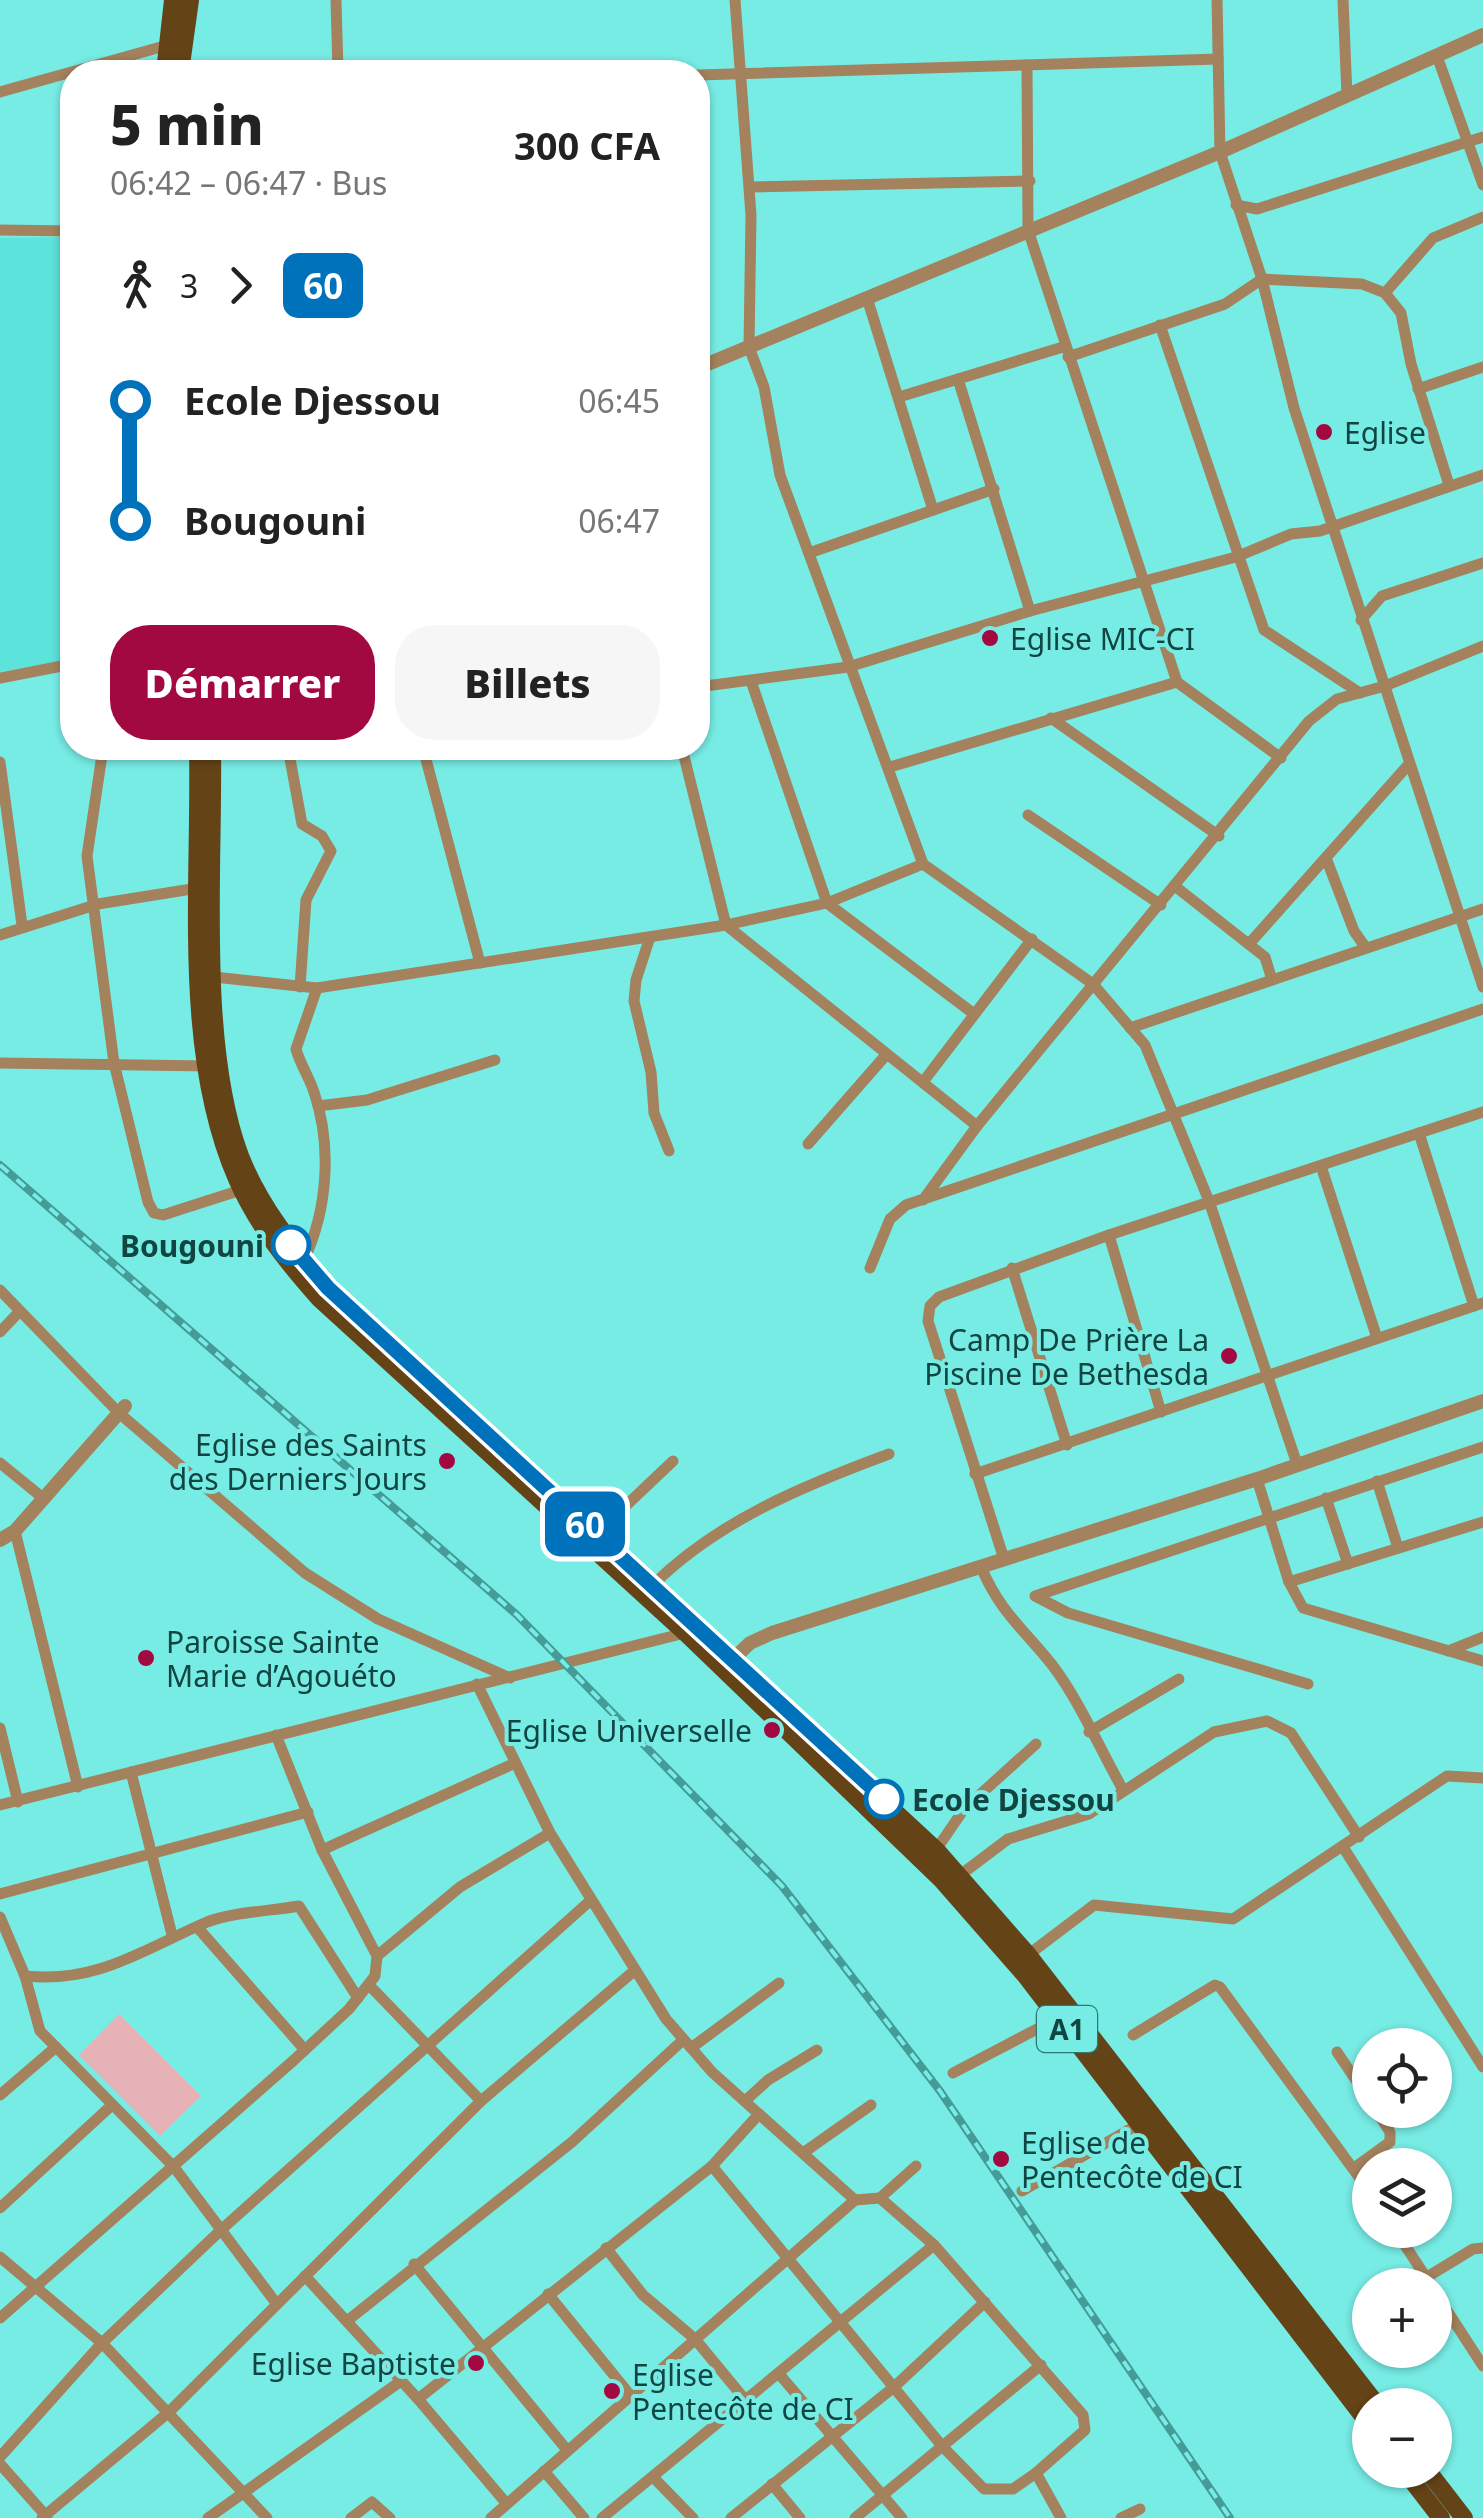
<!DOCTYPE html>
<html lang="fr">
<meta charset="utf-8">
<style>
body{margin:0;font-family:"Noto Sans",sans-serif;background:#f6f6f6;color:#222;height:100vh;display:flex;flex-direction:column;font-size:38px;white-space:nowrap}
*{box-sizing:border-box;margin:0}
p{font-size:32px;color:#767676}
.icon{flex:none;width:55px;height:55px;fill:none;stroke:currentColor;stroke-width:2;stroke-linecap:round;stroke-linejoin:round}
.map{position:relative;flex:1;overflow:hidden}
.side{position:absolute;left:60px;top:60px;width:650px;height:700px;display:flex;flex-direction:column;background:#fff;border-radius:40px;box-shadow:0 2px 8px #0004}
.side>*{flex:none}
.badge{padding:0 20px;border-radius:15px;font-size:35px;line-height:65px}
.fabs{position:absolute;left:1352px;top:2028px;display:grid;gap:20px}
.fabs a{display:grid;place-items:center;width:100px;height:100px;border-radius:50%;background:#fff;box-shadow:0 2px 8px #0004;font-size:50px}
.map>.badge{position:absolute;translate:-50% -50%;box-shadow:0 0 0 5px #fff}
.legs{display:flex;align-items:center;gap:15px;height:110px;padding:0 50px;font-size:32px}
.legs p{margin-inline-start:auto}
.summary{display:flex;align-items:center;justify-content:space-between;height:170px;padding:0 50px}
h1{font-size:55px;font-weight:800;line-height:75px}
.action{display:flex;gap:20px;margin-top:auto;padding:20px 50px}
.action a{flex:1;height:115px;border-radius:40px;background:#a30941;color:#fff;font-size:40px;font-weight:800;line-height:115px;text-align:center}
.action a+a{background:#f6f6f6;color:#222}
ul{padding:0 50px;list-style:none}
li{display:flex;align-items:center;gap:35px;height:120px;font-size:38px}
li i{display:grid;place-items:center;width:15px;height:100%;margin:0 12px;background:currentColor}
li i::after{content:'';width:25px;height:25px;margin:-12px;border:8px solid;border-radius:50%;background:#fff}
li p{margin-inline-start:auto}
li:first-child i{background:linear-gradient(#0000 50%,currentColor 0)}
li:last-child i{background:linear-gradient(currentColor 50%,#0000 0)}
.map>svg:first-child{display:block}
.built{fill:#5ce3db}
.green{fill:#e7b1b8}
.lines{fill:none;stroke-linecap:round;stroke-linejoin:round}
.minor{stroke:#a3825d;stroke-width:11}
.tertiary{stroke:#a3825d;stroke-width:14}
.primary{stroke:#644317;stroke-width:18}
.rail-casing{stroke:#459b96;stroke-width:8}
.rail{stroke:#77ece5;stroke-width:4;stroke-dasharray:11;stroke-linecap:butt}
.line-1-casing{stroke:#fff;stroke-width:22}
.line-1{stroke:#0072bc;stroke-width:15}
.poi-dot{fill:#a30941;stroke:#77ece5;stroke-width:4}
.stop-1-dot{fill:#fff;stroke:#0072bc;stroke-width:5}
.labels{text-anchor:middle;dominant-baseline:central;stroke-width:8;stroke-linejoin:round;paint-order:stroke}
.shield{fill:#77ece5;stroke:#2f7773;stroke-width:2.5}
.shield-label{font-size:28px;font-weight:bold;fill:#104542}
.poi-label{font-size:30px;fill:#104542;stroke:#77ece5;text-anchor:start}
.stop-label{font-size:30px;font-weight:bold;fill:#104542;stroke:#77ece5;text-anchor:end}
</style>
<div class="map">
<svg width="1483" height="2518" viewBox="0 0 1483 2518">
<rect width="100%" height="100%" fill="#77ece5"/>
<path class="built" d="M 72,237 L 72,659 L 0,672 L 0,238 Z"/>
<path class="green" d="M 119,2014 L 201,2096 L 160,2136 L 79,2055 Z"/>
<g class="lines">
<g class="minor">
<path d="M 336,0 L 338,72"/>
<path d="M 735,0 L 751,215 L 749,347 L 764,387 L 780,475 L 923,864 L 1093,984 L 1145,1045 L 1209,1201 L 1297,1464"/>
<path d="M 1217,0 L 1220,152 L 1262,279 L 1294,408 L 1483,987"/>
<path d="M 1343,0 L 1347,96"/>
<path d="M 1437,56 L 1483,185"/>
<path d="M 1027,65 L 1028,230 L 1177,682 L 1281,758"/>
<path d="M 698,75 L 1218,59"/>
<path d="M 0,92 L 168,45"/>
<path d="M 750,187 L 1030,181"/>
<path d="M 1236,205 L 1257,209 L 1483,137"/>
<path d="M 0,230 L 72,231"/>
<path d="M 1385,293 L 1433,238 L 1483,217"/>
<path d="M 867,298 L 933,510"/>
<path d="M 1160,325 L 1264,630 L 1360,693"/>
<path d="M 1068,357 L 1225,304 L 1262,279 L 1362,284 L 1385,293 L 1401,313 L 1411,364 L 1449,485"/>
<path d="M 958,379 L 1030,611"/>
<path d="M 1418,389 L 1483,367"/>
<path d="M 899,397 L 1063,347"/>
<path d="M 809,553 L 994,489"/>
<path d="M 1361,620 L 1382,596 L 1483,563"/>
<path d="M 0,678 L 72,664"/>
<path d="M 751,681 L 827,903 L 974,1014"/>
<path d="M 698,687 L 848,667 L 1030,611 L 1236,557 L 1291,534 L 1320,531 L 1483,475"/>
<path d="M 1051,718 L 1219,836"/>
<path d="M 103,748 L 87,856 L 114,1063 L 148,1202 L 154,1213 L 163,1215 L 241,1190"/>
<path d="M 288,748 L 302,824 L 322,836 L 331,851 L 306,900 L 300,987"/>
<path d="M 423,748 L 480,963"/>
<path d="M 682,748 L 726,925 L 977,1126"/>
<path d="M 212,753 L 292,748"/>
<path d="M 0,762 L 22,925"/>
<path d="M 890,767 L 1177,682"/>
<path d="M 1028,815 L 1161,905"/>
<path d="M 1326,858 L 1354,931 L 1366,948"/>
<path d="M 1176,887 L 1265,957 L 1272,980"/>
<path d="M 0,935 L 98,904 L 198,888"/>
<path d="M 650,937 L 636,980 L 634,1001 L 651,1072 L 654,1113 L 669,1151"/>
<path d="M 1249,944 L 1409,764"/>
<path d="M 214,977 L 317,988 L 726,925 L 827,903 L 923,864"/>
<path d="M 1130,1028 L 1483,909"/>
<path d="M 0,1063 L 208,1066"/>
<path d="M 923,1082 L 1032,939"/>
<path d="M 318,1106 L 367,1100 L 495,1060"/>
<path d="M 1419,1133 L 1474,1306"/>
<path d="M 808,1144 L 886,1055"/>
<path d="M 1321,1166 L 1377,1338"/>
<path d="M 923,1200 L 977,1126 L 1309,721 L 1337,699 L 1385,686 L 1483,646"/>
<path d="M 1109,1235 L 1161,1412"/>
<path d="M 304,1260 C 328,1209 332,1145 314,1092 C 309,1077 300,1064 296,1049 L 317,988"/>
<path d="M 870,1268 L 890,1219 L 906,1205 L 1483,1009"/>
<path d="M 1012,1268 L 1067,1445"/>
<path d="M 0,1290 L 119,1413 L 305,1573 L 378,1619 L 510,1678"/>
<path d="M 0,1332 L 19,1312"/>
<path d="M 0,1463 L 43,1498"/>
<path d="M 975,1474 L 1483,1303"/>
<path d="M 1257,1479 L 1289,1582 L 1303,1608 L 1483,1661"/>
<path d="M 1377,1481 L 1398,1548"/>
<path d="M 1326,1498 L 1348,1564"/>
<path d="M 15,1531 L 78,1787"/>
<path d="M 596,1534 L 673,1461"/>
<path d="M 1004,1559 L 928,1321 L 930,1306 L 939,1297 L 1109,1235 L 1483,1112"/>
<path d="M 981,1567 C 1001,1614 1024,1629 1053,1666 C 1080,1702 1100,1749 1122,1788"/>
<path d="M 1289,1582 L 1483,1522"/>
<path d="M 653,1585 C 717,1521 805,1485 889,1454"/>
<path d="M 1448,1651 L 1483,1637"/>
<path d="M 477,1684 L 550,1833 L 666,2019 L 712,2072 L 855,2200 L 880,2198 L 934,2245 L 1083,2415 L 1085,2430 L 1036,2473 L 1061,2518"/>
<path d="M 1308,1684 L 1068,1613 L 1035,1596 L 1483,1447"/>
<path d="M 0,1728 L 18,1802"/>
<path d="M 1089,1732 L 1179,1679"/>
<path d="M 131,1772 L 172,1935"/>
<path d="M 0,1805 L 689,1632"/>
<path d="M 1343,1847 L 1483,2067"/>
<path d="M 322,1850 L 513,1764"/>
<path d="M 936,1850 L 964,1809 L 1036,1744"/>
<path d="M 959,1876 L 1008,1839 L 1089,1814 L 1214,1732 L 1267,1721 L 1291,1733 L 1359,1837"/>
<path d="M 0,1894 L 308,1812"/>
<path d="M 0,1917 L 25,1976 L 40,2031 L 174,2167 L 276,2303"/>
<path d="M 198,1928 L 305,2050"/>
<path d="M 1028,1955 L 1094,1905 L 1233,1919 L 1447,1776 L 1483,1778"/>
<path d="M 377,1956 L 460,1887 L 550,1833"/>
<path d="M 25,1976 C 97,1984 144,1949 207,1922 C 233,1912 271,1911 299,1906 L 358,1998"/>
<path d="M 370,1986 L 481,2101"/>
<path d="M 1133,2035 L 1215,1985 L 1220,1987 L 1370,2192"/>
<path d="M 691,2048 L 779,1983"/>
<path d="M 1337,2052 L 1370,2101"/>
<path d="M 953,2073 L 1058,2018"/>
<path d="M 0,2095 L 56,2047"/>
<path d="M 745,2101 L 768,2080 L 817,2050"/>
<path d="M 803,2153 L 871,2105"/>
<path d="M 712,2166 L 942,2446 L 984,2489 L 1013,2489 L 1036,2473"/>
<path d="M 1354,2168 L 1390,2142 L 1390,2132 L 1376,2110"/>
<path d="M 1022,2191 L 1139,2124"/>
<path d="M 880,2198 L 916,2166"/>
<path d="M 0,2208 L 112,2105"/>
<path d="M 1395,2230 L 1431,2285"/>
<path d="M 606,2248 L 643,2295 L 695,2339 L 747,2402"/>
<path d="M 0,2257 L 102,2343 L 267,2518"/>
<path d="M 414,2264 L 567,2450"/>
<path d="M 305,2276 L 418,2399 L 506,2503"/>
<path d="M 1414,2285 L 1473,2249 L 1483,2248"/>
<path d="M 1435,2292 L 1483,2366"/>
<path d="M 548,2294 L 630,2395"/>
<path d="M 0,2318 L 294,2060 L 349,2009 L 375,1976 L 377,1956 L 322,1850 L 276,1735"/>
<path d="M 347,2321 L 572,2142 L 683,2040"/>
<path d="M 780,2375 L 902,2518"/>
<path d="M 418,2399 L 712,2166 L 759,2114"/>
<path d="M 0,2457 L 102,2343 L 222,2229 L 591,1900"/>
<path d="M 0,2464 L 47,2517"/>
<path d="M 544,2471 L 584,2518"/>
<path d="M 653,2477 L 693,2518"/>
<path d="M 772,2484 L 800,2518"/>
<path d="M 42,2518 L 169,2412 L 481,2101 L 634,1971"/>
<path d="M 208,2518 L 401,2381"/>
<path d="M 351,2518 L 372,2502 L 390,2518"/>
<path d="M 491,2518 L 855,2200"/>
<path d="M 602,2518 L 934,2245"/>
<path d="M 731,2518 L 894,2387 L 985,2302"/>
<path d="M 855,2518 L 1041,2365"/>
<path d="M 1121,2518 L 1140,2509"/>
</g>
<g class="tertiary">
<path d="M 698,368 L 1220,152 L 1483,35"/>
<path d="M 0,1540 L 15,1531 L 125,1406"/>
<path d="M 727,1665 L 750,1643 L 772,1633 L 1257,1479 L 1483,1401"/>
</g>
<g class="primary">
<path d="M 165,72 L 173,0"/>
<path d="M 180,72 L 190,0"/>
<path d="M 198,748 C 201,884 181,1051 237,1179 C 256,1223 287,1262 319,1298 L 687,1634 L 942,1880 L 1026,1976 L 1370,2425"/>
<path d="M 212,748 C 214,868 198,1044 240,1156 C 260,1207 293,1247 328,1288 L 936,1850 L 1028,1955 L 1377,2405"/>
<path d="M 1404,2470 L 1441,2518"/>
<path d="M 1427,2470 L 1464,2518"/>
</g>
<defs>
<path id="rail" d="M 0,1165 L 517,1615 L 782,1886 L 940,2091 L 1230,2518"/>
</defs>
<use href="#rail" class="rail-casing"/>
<use href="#rail" class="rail"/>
</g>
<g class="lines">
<defs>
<path id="line-1" d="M 291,1245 L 328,1288 L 884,1799"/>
</defs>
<use href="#line-1" class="line-1-casing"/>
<use href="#line-1" class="line-1"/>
</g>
<g class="poi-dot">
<circle cx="1324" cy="432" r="10"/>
<circle cx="990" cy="638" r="10"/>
<circle cx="1229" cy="1356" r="10"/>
<circle cx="447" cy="1461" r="10"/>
<circle cx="146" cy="1658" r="10"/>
<circle cx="772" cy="1730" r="10"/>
<circle cx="1001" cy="2159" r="10"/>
<circle cx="476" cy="2363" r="10"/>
<circle cx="612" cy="2391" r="10"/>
</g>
<g class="stop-1-dot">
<circle cx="291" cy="1245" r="18"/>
<circle cx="884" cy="1799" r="18"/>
</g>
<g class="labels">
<rect class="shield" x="1037" y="2006" width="60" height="46" rx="8"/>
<g class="shield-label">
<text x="1067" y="2029">A1</text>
</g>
<g class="poi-label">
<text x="1344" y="432">Eglise</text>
<text x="1010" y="638">Eglise MIC-CI</text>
<text x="1209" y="1339" text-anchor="end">Camp De Prière La<tspan x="1209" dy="34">Piscine De Bethesda</tspan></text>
<text x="427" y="1444" text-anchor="end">Eglise des Saints<tspan x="427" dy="34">des Derniers Jours</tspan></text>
<text x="166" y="1641">Paroisse Sainte<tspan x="166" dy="34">Marie d’Agouéto</tspan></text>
<text x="752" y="1730" text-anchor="end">Eglise Universelle</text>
<text x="1021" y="2142">Eglise de<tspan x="1021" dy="34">Pentecôte de CI</tspan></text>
<text x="456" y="2363" text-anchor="end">Eglise Baptiste</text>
<text x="632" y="2374">Eglise<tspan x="632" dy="34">Pentecôte de CI</tspan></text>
</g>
<g class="stop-label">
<text x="264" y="1245">Bougouni</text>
<text x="912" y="1799" text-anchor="start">Ecole Djessou</text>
</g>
</g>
</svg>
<div class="fabs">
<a><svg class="icon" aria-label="locate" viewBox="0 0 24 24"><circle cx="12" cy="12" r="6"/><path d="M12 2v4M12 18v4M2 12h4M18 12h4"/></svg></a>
<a><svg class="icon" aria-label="layers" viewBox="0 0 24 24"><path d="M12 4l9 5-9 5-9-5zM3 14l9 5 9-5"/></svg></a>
<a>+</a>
<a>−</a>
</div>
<b class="badge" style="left:585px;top:1524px;background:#0072bc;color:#fff">60</b>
<section class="side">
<div class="summary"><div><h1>5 min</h1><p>06:42 – 06:47 · Bus</p></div><b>300 CFA</b></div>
<div class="legs"><svg class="icon" aria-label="walk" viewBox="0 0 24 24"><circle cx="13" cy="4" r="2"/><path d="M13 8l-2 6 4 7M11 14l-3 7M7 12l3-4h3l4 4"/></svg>3<svg class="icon" aria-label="forward" viewBox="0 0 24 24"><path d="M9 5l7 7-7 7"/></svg><b class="badge" style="background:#0072bc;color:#fff">60</b></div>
<ul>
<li><i style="color:#0072bc"></i><b>Ecole Djessou</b><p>06:45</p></li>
<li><i style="color:#0072bc"></i><b>Bougouni</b><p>06:47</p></li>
</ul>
<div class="action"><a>Démarrer</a><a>Billets</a></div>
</section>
</div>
